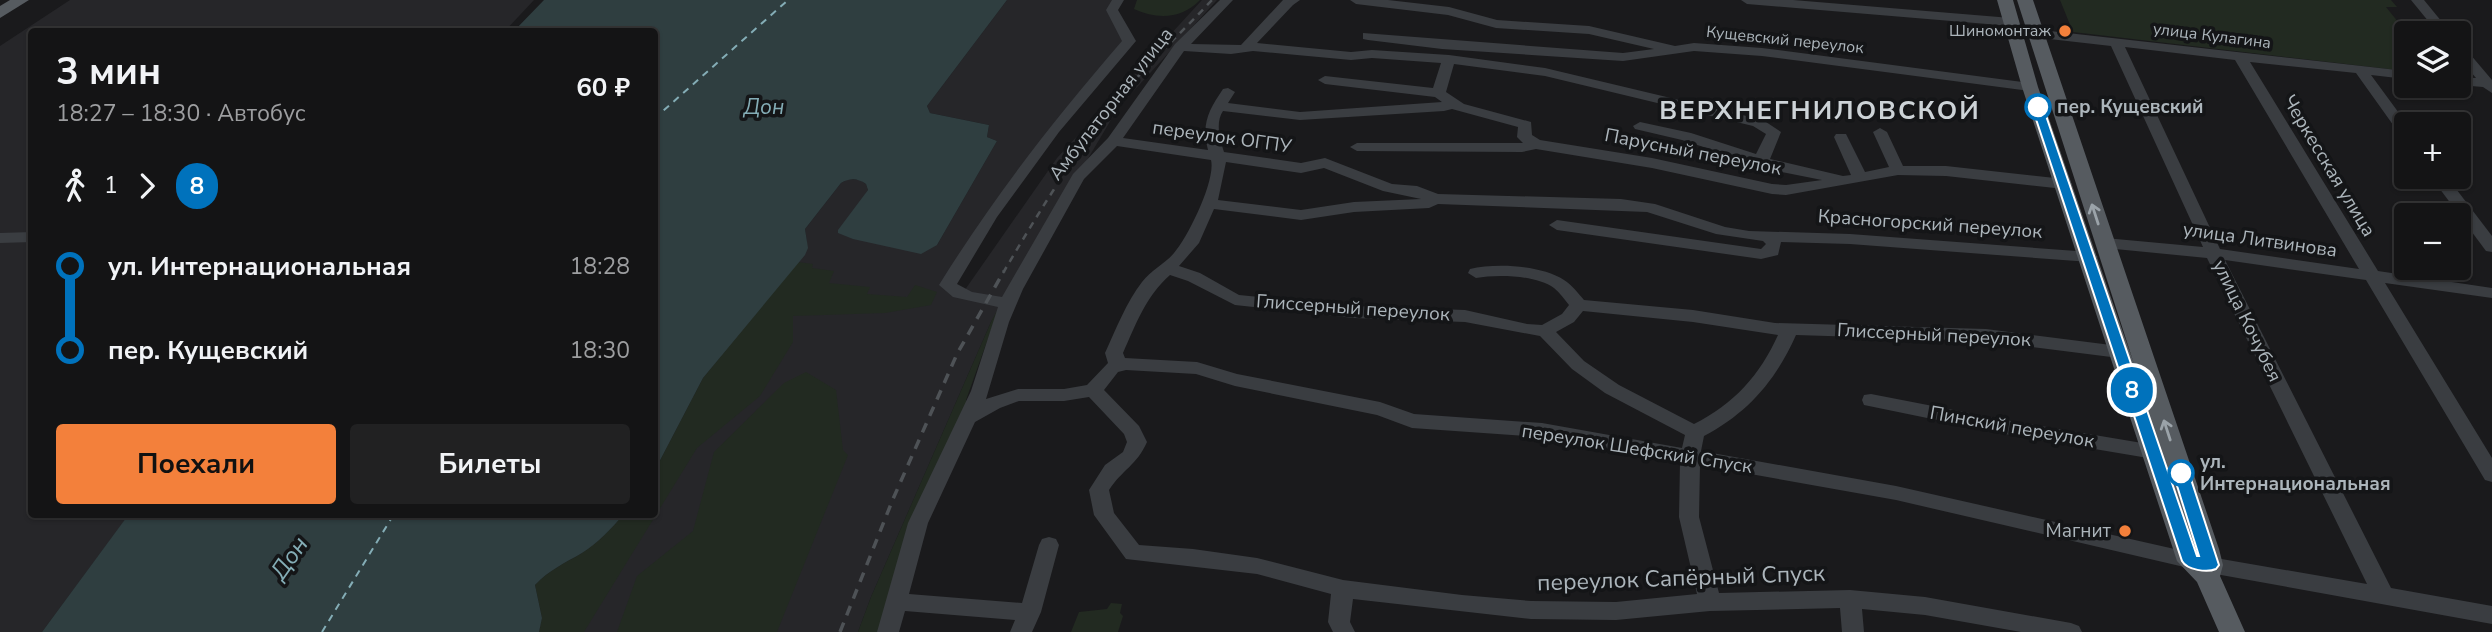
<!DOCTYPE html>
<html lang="ru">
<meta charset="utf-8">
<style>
body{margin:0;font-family:"Nunito Sans",sans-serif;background:#212122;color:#f1f3f6;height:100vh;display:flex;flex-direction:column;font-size:26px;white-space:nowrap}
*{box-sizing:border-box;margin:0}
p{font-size:23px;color:#9d9ea0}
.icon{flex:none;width:38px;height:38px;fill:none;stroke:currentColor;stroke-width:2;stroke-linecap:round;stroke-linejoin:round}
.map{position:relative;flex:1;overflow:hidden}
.drawer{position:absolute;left:28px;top:28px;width:630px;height:490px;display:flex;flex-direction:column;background:#141415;border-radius:7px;box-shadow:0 2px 5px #0004,0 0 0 2px #333334}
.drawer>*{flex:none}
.badge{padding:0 14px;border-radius:23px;font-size:24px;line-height:46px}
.fabs{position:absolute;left:2394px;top:21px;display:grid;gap:14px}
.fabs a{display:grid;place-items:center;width:77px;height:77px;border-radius:7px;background:#141415;box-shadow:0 2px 5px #0004,0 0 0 2px #333334;font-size:35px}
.map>.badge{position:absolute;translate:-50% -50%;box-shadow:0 0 0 4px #fff}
.legs{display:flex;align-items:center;gap:10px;height:77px;padding:0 28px;font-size:23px}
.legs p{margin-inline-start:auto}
.head{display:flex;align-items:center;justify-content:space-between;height:119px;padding:0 28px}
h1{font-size:38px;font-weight:700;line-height:52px}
.cta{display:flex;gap:14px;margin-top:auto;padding:14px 28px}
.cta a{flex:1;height:80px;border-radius:7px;background:#f3803b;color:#111;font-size:28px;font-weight:700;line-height:80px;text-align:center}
.cta a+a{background:#212122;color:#f1f3f6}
ul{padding:0 28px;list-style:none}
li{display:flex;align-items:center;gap:24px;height:84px;font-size:26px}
li i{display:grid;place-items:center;width:10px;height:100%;margin:0 9px;background:currentColor}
li i::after{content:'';width:18px;height:18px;margin:-9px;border:5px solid;border-radius:50%;background:#141415}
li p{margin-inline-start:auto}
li:first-child i{background:linear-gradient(#0000 50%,currentColor 0)}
li:last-child i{background:linear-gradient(currentColor 50%,#0000 0)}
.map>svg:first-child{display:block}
.built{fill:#262629}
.green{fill:#222a21}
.water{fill:#2f3e40}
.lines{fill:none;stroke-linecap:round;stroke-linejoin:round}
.ferry{stroke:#84adb6;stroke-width:2;stroke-dasharray:7 6;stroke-linecap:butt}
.minor{fill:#3a3d41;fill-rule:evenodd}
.major{fill:#565b60;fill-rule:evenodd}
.rail-far1{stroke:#4e5256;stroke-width:2.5;stroke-dasharray:7 6;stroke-linecap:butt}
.rail{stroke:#4e5256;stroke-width:3.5;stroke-dasharray:10 8;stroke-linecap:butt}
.oneway{stroke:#9ba3a9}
.line-1{fill:#0072bc;stroke:#fff;stroke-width:2}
.poi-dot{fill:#f3803b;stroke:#141517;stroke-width:2.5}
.stop-1-dot{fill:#fff;stroke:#0072bc;stroke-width:3.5}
.labels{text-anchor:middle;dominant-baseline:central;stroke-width:7;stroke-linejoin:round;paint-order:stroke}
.far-poi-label{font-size:16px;fill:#acb5bb;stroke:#141517;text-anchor:end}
.far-street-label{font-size:16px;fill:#acb5bb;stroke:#141517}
.street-label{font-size:19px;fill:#acb5bb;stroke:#141517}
.stop-label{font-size:19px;font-weight:bold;fill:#acb5bb;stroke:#141517;text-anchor:start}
.poi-label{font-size:19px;fill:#acb5bb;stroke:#141517;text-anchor:end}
.water-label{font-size:21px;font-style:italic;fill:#84adb6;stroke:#141517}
.near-street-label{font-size:23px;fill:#acb5bb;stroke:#141517}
.near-water-label{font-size:24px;font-style:italic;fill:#84adb6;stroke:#141517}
.district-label{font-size:26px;font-weight:bold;letter-spacing:2px;fill:#cdd3d7;stroke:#141517}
</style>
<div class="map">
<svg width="2492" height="632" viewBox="0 0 2492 632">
<rect width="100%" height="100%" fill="#1a1a1c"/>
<g class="built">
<path d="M 70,0 L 534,0 L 505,31 L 32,32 L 32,514 L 129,515 L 42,632 L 0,632 L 0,46 Z"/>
<path d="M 1007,0 L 1118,0 L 1112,10 L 1129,41 L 1054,129 L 948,285 L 962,294 L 1057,158 L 1202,0 L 1217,0 L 1118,108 L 991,322 L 871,597 L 858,632 L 539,632 L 542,618 L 583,552 L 605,535 L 623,515 L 654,514 L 655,470 L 725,349 L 798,262 L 807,243 L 805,229 L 841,183 L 848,179 L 860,180 L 866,184 L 868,190 L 864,197 L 937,245 L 997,141 L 987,137 L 989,125 L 930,113 L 927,106 Z"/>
</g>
<g class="green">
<path d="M 1137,0 L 1200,0 C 1181,19 1158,20 1134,9 Z"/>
<path d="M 2060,0 L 2391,0 L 2397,7 L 2386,7 L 2407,33 L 2406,71 L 2073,32 Z"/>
<path d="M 798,262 L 813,264 L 812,268 L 834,271 L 829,283 L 870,287 L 867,294 L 907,297 L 915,285 L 937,292 L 931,305 L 885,313 L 793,316 L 793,342 L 760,396 L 697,448 L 584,632 L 539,632 L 542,618 L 535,585 C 549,570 565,563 582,553 C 598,543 611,529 623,515 L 654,514 L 655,470 L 703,378 Z"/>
<path d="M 1000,305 L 966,400 L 970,412 L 946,467 L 888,632 L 858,632 L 871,597 L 991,322 Z"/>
<path d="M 806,372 L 836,390 L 843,450 L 848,455 L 777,632 L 617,632 L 637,576 L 693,531 L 714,452 L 784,383 Z"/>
<path d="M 1111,603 L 1122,604 L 1120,613 L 1123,616 L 1118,632 L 1071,632 L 1079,612 L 1107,609 Z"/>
</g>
<g class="water">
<path d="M 544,0 L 1007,0 L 927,106 L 930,113 L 989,125 L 987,137 L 997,141 L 937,245 L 921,254 L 853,239 L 838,233 L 838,230 L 868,190 L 866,184 C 857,178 850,178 841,183 L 805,229 L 808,248 L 805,255 L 703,378 L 655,470 L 654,32 L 514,31 Z"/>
<path d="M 129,514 L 623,514 L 623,515 C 611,529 598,543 582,553 C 565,563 549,570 535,585 L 542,618 L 539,632 L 42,632 Z"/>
</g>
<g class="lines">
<g class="ferry">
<path d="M 654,119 L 788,0"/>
<path d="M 322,632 L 394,514"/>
</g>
<g class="minor">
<path d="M 1112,0 L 1124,0 L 1118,10 L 1136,41 L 1059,132 L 997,217 L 957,284 L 972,292 L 1002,297 L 1073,174 L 1108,138 L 1175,44 L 1220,0 L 1233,0 L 1191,44 L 1241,45 L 1283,0 L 1300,0 L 1293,5 L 1257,43 L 1351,52 L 1372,50 L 1449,55 L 1545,68 L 1763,120 L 1781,132 L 1770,159 L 1843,176 L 1851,175 L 1834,137 L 1836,134 L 1846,134 L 1865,172 L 1889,167 L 1873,132 L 1880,128 L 1887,132 L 1903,166 L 1946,166 L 2064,179 L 2072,184 L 2064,189 L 1946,176 L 1898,175 L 1786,195 L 1772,194 L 1652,168 L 1536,149 L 1522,152 L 1357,151 L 1350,147 L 1357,143 L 1523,143 L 1517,137 L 1518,127 L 1452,109 L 1444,111 L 1300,120 L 1223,111 C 1215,123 1220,139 1224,152 L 1301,163 L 1325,158 L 1392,184 L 1417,186 L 1438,194 L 1621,199 L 1655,204 L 1725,227 L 1749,231 L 1850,234 L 2090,252 L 2098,257 L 2090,262 L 1850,244 L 1781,242 L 1778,255 L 1761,259 L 1557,230 L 1549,225 L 1557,220 L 1761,249 L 1766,244 L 1763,241 L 1716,234 L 1647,212 L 1438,204 L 1429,208 L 1354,212 L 1301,220 L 1214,209 L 1199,243 L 1179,266 L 1200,273 L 1239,295 L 1354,306 L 1465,310 L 1527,324 L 1542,325 L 1562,314 L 1569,305 C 1565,300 1560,293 1554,288 C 1536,275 1497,274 1476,278 L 1468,273 L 1470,269 C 1496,263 1541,265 1564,280 C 1572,285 1578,293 1584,300 L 1693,310 L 1775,323 L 1986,329 L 2119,346 L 2128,352 L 2125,356 L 2119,358 L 1986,341 L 1796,335 C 1776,380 1748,413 1704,436 L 1701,451 L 1896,486 L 2210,557 L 2367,584 L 2207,258 L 2105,248 L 2097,243 L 2105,238 L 2203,247 L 2111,46 L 2014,35 L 2007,31 L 2014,27 L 2406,71 L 2406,79 L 2371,75 L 2407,124 L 2406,137 L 2401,136 L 2356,73 L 2250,62 L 2378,271 L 2492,288 L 2492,298 L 2385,283 L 2492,458 L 2492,482 L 2485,480 L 2366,280 L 2225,260 L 2391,588 L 2492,606 L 2492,624 L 2210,573 L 1896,500 L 1700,465 L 1699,517 L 1719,593 L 1850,590 L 1925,597 L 2071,623 L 2079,626 L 2082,632 L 2021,632 L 1925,615 L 1862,609 L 1864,632 L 1842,632 L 1840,608 L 1710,611 L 1616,620 L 1531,619 L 1353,599 L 1350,622 L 1355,632 L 1333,632 L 1328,622 L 1331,594 L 1257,574 L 1126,559 L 1094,515 L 1089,490 L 1105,465 L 1123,452 L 1127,442 L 1124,434 L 1089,397 L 1064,401 L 1019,401 L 1000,408 L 975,422 L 928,523 L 909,594 L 1022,603 L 1039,545 L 1042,539 L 1049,537 L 1056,539 L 1059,545 L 1041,612 L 1032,632 L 1010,632 L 1015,620 L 905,611 L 899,632 L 877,632 L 908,523 L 971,391 L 998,307 L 953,297 L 939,285 C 995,195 1053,121 1122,41 L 1106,10 ZM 2125,47 L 2235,60 L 2359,269 L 2220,249 ZM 1184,51 L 1231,54 L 1253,51 L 1351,60 L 1372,58 L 1441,63 L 1433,88 L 1325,76 L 1318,80 L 1325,84 L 1435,97 L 1442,102 L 1300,112 L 1228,103 L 1235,92 L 1228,88 L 1223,89 C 1209,110 1201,123 1208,150 L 1123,138 ZM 1454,64 L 1545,76 L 1753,126 L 1766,134 L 1756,154 L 1691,133 L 1640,122 L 1633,126 L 1635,129 L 1682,140 L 1777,171 L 1822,180 L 1786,185 L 1772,184 L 1652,158 L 1540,140 L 1532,135 L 1531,122 L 1464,104 L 1446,92 ZM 1117,146 L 1211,160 C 1216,180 1188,237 1174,253 C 1165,264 1151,270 1142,282 C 1126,303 1116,329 1105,353 L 1108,363 L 1087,385 L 1064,389 L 1018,389 L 986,399 L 1009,322 L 1023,289 L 1084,179 ZM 1226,162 L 1301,173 L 1324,168 L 1383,191 L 1421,199 L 1354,202 L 1301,210 L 1218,200 ZM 1170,275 L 1188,281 L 1235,305 L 1354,318 L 1465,322 L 1540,336 L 1572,369 L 1605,393 L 1685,435 L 1682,448 L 1542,423 L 1414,414 L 1380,402 L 1237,374 L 1197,362 L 1125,358 L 1123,353 C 1136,324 1146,296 1170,275 ZM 1583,311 L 1693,322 L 1778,335 C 1760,375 1734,404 1694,424 L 1619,385 L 1584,361 L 1556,332 L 1574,322 ZM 1126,370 L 1196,374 L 1235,386 L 1377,415 L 1412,428 L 1542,437 L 1680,462 L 1679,517 L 1697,594 L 1616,602 L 1531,601 L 1462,595 L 1343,580 L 1257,558 L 1193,549 L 1139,545 L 1114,513 L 1109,490 C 1122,470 1137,465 1147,442 L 1139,426 L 1104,390 L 1118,372 Z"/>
<path d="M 1350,0 L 1388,0 L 1449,7 L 1497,20 L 1589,26 L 1675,46 L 1694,43 L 1762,48 L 2030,83 L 2037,87 L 2030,91 L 1762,56 L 1694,51 L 1623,61 L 1442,49 L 1368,40 L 1363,39 L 1363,33 L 1623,53 L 1654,49 L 1589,34 L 1496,28 L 1448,15 L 1356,4 Z"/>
<path d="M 1741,0 L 1793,0 L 2011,18 L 2018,22 L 2011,26 L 1747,4 Z"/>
<path d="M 2411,0 L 2424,0 L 2451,33 L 2438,33 Z"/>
<path d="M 2459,46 L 2464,47 L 2492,80 L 2492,93 L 2483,87 L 2459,85 L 2459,77 L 2476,78 L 2459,58 Z"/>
<path d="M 2431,177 L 2447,177 L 2492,236 L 2492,252 L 2486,251 Z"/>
<path d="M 32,232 L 32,242 L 0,243 L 0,233 Z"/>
<path d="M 1871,394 L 2005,420 L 2154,445 L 2161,447 L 2164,452 L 2161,457 L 2154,459 L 2005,434 L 1864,405 L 1862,400 L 1864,395 Z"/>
</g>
<g class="major">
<path d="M 10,0 L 29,0 L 0,18 L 0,6 Z"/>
<path d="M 1997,0 L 2013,0 L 2038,87 L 2134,364 L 2017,0 L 2033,0 L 2219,549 L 2223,565 L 2220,576 L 2245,632 L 2219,632 L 2197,582 L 2177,561 L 2022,87 Z"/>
</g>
<path class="rail-far1" d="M 1003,273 C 1040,210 1079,146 1126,90 C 1153,59 1184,30 1212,0"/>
<path class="rail" d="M 840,632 L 893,499 L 957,354 L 1004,271"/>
</g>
<defs><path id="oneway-shaft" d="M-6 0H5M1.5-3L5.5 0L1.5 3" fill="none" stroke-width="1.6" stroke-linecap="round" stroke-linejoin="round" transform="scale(1.75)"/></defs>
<g class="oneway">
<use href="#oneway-shaft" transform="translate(2095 214) rotate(-108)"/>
<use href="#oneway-shaft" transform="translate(2167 430) rotate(-108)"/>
</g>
<path class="line-1" d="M 2038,104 L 2043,107 L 2197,556 L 2199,556 L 2173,473 L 2181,468 L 2189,473 L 2219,565 L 2216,569 C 2207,573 2187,570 2182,561 L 2032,107 Z"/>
<g class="poi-dot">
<circle cx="2065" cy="31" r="7"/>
<circle cx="2125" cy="531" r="7"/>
</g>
<g class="stop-1-dot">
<circle cx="2038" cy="107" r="12"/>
<circle cx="2181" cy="473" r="12"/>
</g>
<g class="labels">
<g class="far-poi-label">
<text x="2051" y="31">Шиномонтаж</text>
</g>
<g class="far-street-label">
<text transform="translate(2212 36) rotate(7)">улица Кулагина</text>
<text transform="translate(1785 40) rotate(6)">Кущевский переулок</text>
</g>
<g class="street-label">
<text transform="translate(1111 104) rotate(-52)">Амбулаторная улица</text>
<text transform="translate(1222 137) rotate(8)">переулок ОГПУ</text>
<text transform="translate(1693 152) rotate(11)">Парусный переулок</text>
<text transform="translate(2329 166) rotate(59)">Черкесская улица</text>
<text transform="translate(1930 224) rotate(4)">Красногорский переулок</text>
<text transform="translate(2260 240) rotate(8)">улица Литвинова</text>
<text transform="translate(1353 308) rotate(4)">Глиссерный переулок</text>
<text transform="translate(2247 321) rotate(64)">улица Кочубея</text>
<text transform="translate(1934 335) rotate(3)">Глиссерный переулок</text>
<text transform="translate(2012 427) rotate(10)">Пинский переулок</text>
<text transform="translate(1637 449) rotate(9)">переулок Шефский Спуск</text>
</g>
<g class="stop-label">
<text x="2057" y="107">пер. Кущевский</text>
<text x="2200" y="462">ул.<tspan x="2200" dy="22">Интернациональная</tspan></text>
</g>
<g class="poi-label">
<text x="2111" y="531">Магнит</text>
</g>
<g class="water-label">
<text x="764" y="107">Дон</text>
</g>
<g class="near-street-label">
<text transform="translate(1681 578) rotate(-2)">переулок Сапёрный Спуск</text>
</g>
<g class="near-water-label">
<text transform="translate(289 558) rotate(-55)">Дон</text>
</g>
<g class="district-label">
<text x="1820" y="110">ВЕРХНЕГНИЛОВСКОЙ</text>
</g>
</g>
</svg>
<div class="fabs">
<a><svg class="icon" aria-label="layers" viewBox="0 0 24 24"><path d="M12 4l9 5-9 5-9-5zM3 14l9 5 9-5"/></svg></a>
<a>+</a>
<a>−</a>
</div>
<b class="badge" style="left:2132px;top:390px;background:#0072bc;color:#fff">8</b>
<section class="drawer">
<div class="head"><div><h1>3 мин</h1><p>18:27 – 18:30 · Автобус</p></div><b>60 ₽</b></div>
<div class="legs"><svg class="icon" aria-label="walk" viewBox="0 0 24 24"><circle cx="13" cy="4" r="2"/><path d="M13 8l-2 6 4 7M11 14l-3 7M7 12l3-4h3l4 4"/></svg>1<svg class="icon" aria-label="forward" viewBox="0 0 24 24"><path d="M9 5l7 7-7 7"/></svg><b class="badge" style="background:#0072bc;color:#fff">8</b></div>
<ul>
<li><i style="color:#0072bc"></i><b>ул. Интернациональная</b><p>18:28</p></li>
<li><i style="color:#0072bc"></i><b>пер. Кущевский</b><p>18:30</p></li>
</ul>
<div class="cta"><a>Поехали</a><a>Билеты</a></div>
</section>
</div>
